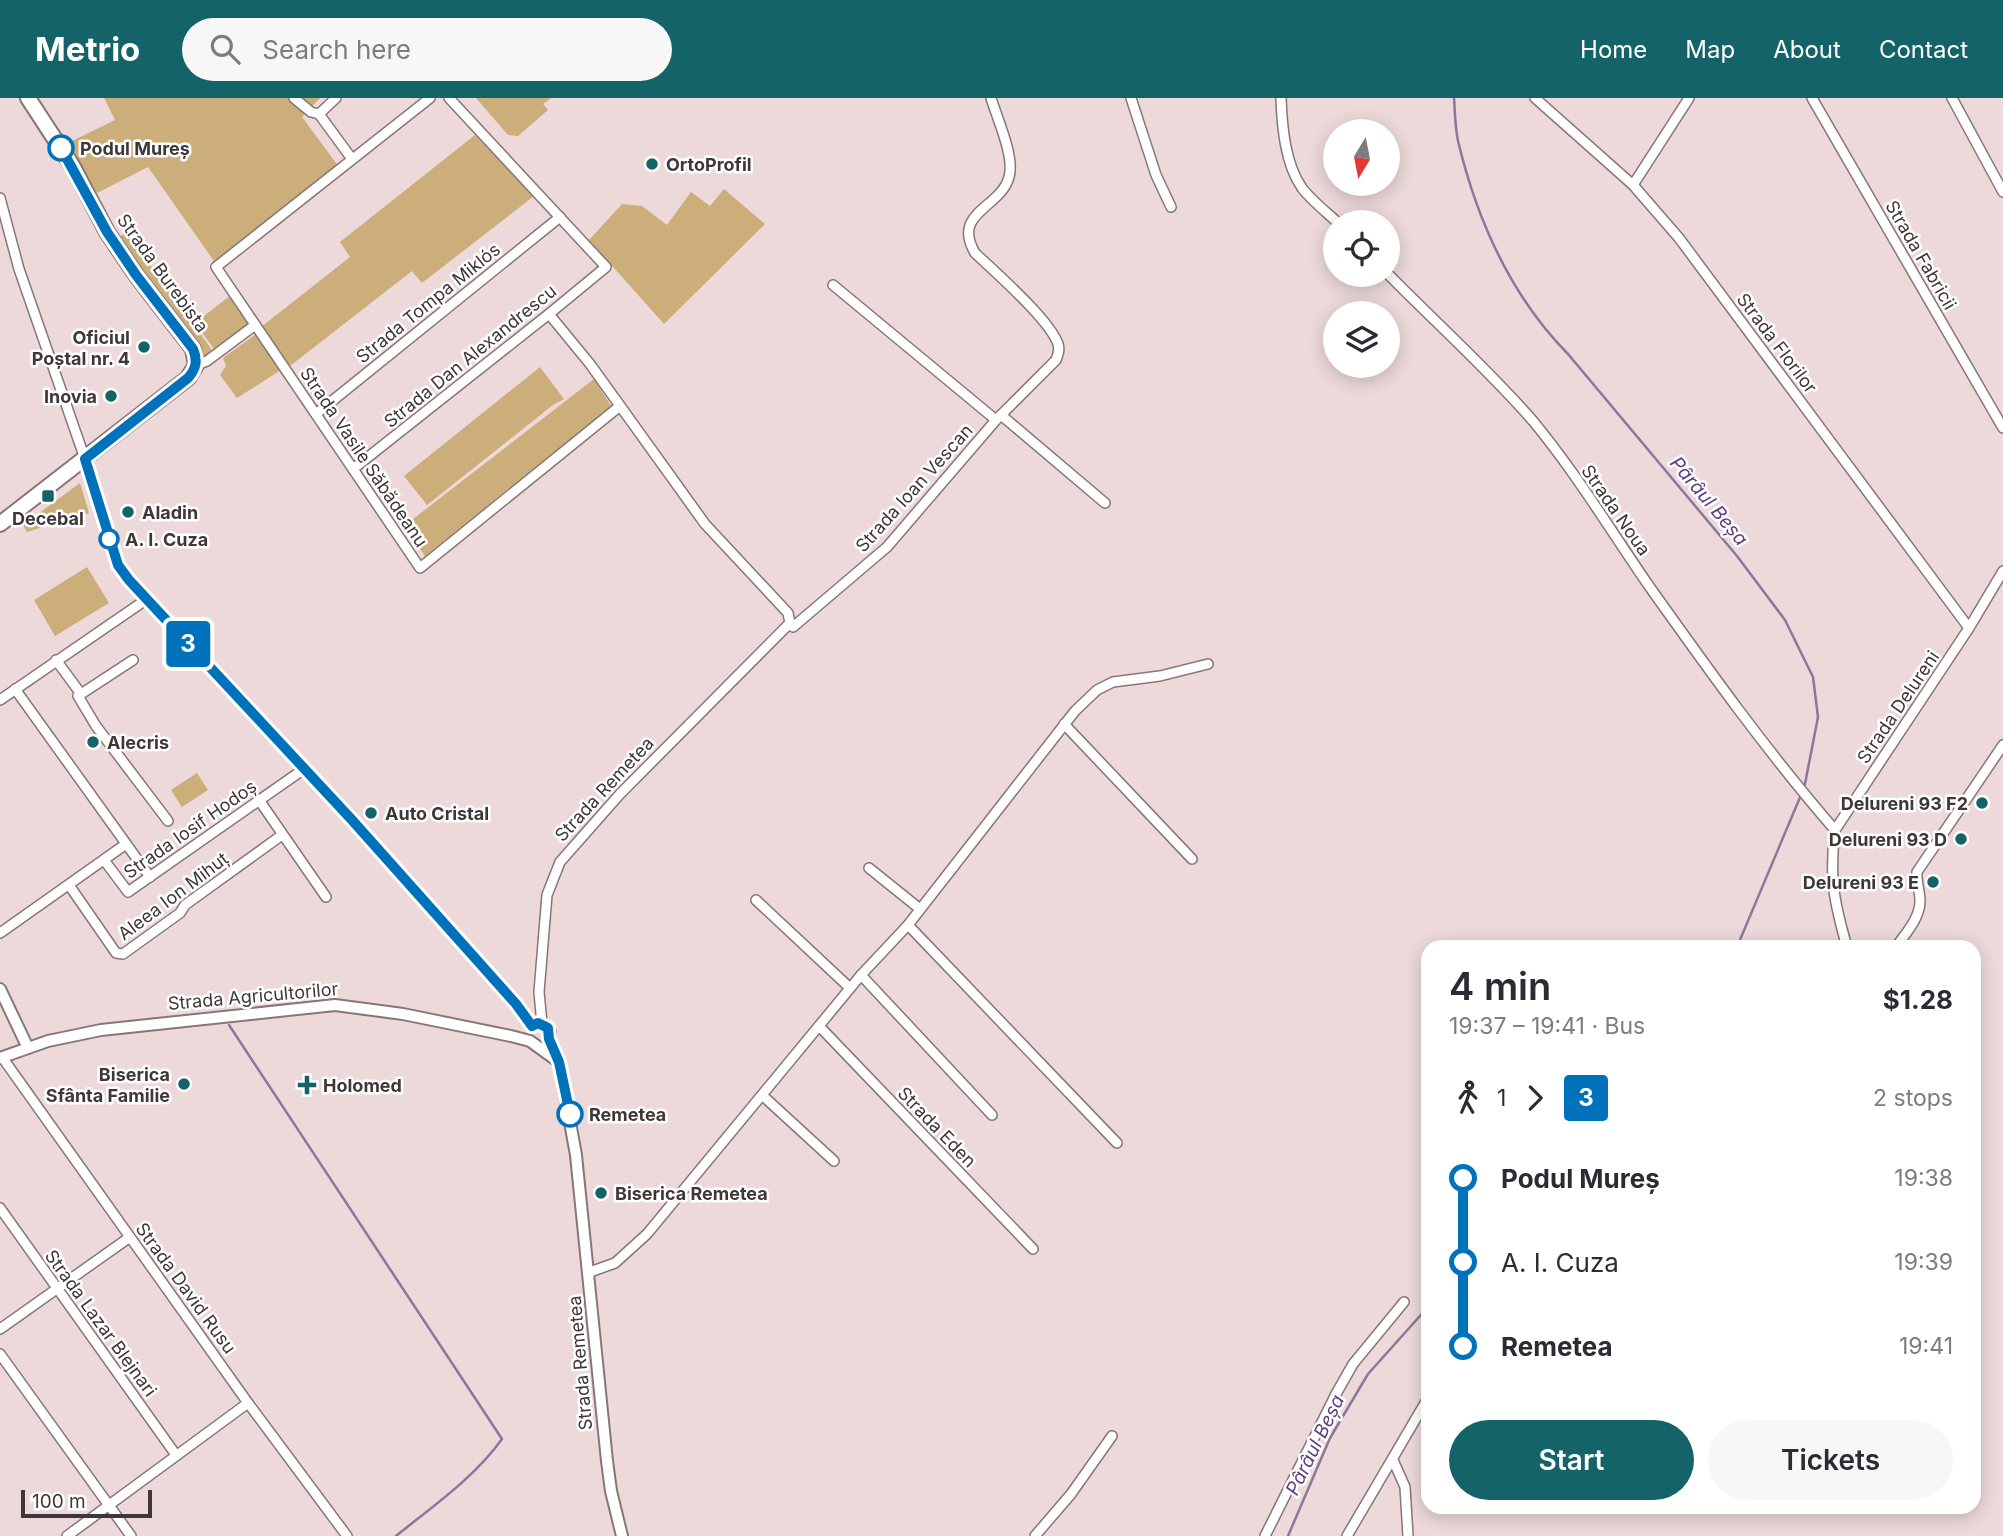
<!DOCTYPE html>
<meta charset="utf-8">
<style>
body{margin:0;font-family:Inter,sans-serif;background:#f7f7f7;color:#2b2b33;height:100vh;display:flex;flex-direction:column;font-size:26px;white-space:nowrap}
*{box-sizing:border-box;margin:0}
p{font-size:23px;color:#7c7c81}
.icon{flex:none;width:38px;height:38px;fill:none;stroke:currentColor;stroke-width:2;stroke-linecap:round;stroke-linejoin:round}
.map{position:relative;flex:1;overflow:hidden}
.sheet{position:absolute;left:1421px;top:842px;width:560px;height:574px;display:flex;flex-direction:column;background:#fff;border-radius:21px;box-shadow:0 4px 18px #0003}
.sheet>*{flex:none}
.badge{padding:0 14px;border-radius:5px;font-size:24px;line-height:46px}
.needle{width:46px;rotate:190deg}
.controls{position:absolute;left:1323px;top:21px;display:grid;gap:14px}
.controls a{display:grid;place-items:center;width:77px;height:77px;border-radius:50%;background:#fff;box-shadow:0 4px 18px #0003;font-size:35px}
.scale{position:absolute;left:21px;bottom:18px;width:131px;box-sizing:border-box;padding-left:7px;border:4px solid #3e3637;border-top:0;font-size:19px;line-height:24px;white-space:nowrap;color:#3e3637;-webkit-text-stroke:5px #fff;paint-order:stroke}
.map>.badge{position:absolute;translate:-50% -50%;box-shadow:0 0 0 4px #fff}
.legs{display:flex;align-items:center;gap:10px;height:77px;padding:0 28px;font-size:23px}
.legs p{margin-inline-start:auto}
.headline{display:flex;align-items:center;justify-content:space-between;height:119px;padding:0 28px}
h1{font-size:38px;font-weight:600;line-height:52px}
.cta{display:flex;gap:14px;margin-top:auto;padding:14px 28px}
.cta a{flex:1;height:80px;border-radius:42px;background:#136368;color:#fff;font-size:28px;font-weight:600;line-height:80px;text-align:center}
.cta a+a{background:#f7f7f7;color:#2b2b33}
ul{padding:0 28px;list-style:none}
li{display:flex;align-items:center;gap:24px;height:84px;font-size:26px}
li i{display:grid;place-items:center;width:10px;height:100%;margin:0 9px;background:currentColor}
li i::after{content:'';width:18px;height:18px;margin:-9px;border:5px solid;border-radius:50%;background:#fff}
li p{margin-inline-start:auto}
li:first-child i{background:linear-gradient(#0000 50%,currentColor 0)}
li:last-child i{background:linear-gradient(currentColor 50%,#0000 0)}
header{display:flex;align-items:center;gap:42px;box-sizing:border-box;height:98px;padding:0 35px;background:#136368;color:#fff}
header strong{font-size:33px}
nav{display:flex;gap:38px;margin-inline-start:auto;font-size:24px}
.search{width:490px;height:63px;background:#f7f7f7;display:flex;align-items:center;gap:18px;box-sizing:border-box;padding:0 24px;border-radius:38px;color:#7c7c81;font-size:26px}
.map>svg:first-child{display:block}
.green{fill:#cbae7a}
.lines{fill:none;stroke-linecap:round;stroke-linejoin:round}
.stream{stroke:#8a789c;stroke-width:2.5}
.minor-casing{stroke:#887677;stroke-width:12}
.tertiary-casing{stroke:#887677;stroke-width:14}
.primary-casing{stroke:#887677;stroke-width:18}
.minor{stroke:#fff;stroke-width:9}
.tertiary{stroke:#fff;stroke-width:10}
.primary{stroke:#fff;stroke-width:14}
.line-1-casing{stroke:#fff;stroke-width:16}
.line-1{stroke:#0072bc;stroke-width:10}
.stop-1-dot{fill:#fff;stroke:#0072bc;stroke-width:3.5}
.poi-dot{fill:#136368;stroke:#fff;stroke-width:2.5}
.labels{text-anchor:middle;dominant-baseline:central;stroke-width:5;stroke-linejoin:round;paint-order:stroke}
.stop-label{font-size:18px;font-weight:bold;fill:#3e3637;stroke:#fff;text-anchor:start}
.poi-label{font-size:18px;font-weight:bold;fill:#3e3637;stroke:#fff;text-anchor:start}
.street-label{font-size:18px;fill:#3e3637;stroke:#fff}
.water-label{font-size:19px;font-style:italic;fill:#5c3d7e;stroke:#fff}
</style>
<header>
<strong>Metrio</strong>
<div class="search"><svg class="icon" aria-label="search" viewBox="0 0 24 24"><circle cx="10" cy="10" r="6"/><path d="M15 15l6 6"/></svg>Search here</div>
<nav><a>Home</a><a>Map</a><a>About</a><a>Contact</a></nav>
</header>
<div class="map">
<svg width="2003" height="1438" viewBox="0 0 2003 1438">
<rect width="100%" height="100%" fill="#edd9da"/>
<g class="green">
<path d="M 104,0 L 320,0 L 302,19 L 339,69 L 216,166 L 148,69 L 97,95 L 68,45 L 115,22 Z"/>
<path d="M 476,0 L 551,0 L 543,6 L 548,12 L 518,38 L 508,37 Z"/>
<path d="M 475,37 L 534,98 L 422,185 L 412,173 L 290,268 L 261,229 L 350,159 L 340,144 Z"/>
<path d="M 724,91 L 765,126 L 664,226 L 589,142 L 622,106 L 642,108 L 667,127 L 691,94 L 710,108 Z"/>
<path d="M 126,134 L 212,252 L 204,258 L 117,141 Z"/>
<path d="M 231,197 L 251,226 L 214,251 L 195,225 Z"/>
<path d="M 256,236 L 281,272 L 237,300 L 220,277 L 226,268 L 223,260 Z"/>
<path d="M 540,269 L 564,301 L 553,307 L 427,407 L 404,378 Z"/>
<path d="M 594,281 L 611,308 L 425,458 L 404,428 Z"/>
<path d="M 80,385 L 89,415 L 27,434 L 23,427 Z"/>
<path d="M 87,469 L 109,505 L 55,538 L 34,502 Z"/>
<path d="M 197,675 L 208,692 L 182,709 L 171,692 Z"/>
</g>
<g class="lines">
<g class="stream">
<path d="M 1454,0 C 1455,14 1455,29 1458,43 C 1477,122 1511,198 1568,256 L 1737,458 L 1785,522 L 1813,579 L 1818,619 L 1804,691"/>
<path d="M 1737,849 L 1801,697"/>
<path d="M 229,927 L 502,1341 C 474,1380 433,1408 396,1438"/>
<path d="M 1288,1438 L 1330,1340 L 1368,1276 L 1428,1209"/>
</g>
<defs>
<g id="minor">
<path d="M 294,0 L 311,14 L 319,16 L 336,0"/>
<path d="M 430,0 L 216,169 L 420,470 L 620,308"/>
<path d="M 1131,0 L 1156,77 L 1171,109"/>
<path d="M 1281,0 C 1282,28 1285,66 1302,90 C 1311,102 1325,113 1337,124"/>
<path d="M 1535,0 L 1633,87 L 1679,140 L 1969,530"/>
<path d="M 1812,0 L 2003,330"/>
<path d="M 1952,0 L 2003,94"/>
<path d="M 319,16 L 352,61"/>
<path d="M 1633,87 L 1689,0"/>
<path d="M 0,100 L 19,171 L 85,361"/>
<path d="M 1388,176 C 1436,225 1488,271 1533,323 C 1576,375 1611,433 1649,488 C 1708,571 1768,655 1835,732"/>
<path d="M 833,187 L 996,322"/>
<path d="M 549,216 L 590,266 L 705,426 L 788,515 L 790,525"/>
<path d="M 196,267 L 207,263 L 255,227"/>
<path d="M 316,316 L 560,119"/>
<path d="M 1001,317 L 1105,405"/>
<path d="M 353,371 L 549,216 L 606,169 L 449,0"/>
<path d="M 790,525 L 793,529 L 887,449 L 996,322 L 1056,262 C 1058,257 1060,252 1058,246 C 1050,222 995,174 975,155 C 951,114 1001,110 1009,79 C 1015,59 997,20 991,0"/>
<path d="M 56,562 L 81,596"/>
<path d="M 133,562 L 78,598 L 96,628 L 168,723"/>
<path d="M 15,591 L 150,779"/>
<path d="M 0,602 L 147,501"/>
<path d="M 1064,626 L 1192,761"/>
<path d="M 259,702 L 326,799"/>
<path d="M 104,762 L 128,794 L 304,671"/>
<path d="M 869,770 L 920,811"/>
<path d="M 69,787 L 116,855 L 123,856 L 180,815 L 185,807 L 282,737"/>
<path d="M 756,802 L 850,890"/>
<path d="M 908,827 L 1117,1045"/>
<path d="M 0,835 L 126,746"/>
<path d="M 1847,849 C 1834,804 1829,779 1835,732 L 1969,530 L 2003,473"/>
<path d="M 1896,849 C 1906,835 1920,820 1920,803 C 1920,793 1916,784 1917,774 L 2003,647"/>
<path d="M 861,877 L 992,1017"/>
<path d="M 542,926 L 539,894 L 547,797 L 560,764 L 620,696 L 790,525"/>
<path d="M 819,928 L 1033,1151"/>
<path d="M 2,959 L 248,1305 L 347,1438"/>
<path d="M 762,997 L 834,1063"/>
<path d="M 0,1110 L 176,1357"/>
<path d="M 590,1174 L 615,1165 L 647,1136 L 861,877 L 908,827 L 1075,613 L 1097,592 L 1113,584 L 1160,578 L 1208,566"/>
<path d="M 0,1231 L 130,1139"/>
<path d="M 0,1256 L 131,1438"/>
<path d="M 1393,1362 L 1405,1389 L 1408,1438"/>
<path d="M 67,1438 L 248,1305"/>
<path d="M 1035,1438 L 1071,1396 L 1112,1338"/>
<path d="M 1265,1438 L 1336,1296 L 1353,1266 L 1404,1204"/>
<path d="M 1347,1438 L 1428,1300"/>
</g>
<g id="tertiary">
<path d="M 85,361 L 118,467 L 129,482 L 352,722 L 516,906 L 532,928"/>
<path d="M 0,891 L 28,950"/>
<path d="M 532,928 L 542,926 L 550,934 L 549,941 L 559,964 L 576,1057 L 607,1363 L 611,1393 L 622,1438"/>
<path d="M 0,960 L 48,943 L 101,932 L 335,907 L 403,916 L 511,938 L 530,943 L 559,964"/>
</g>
<path id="primary" d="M 0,426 L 188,280 L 196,267 L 193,251 L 136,177 L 107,134 L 73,69 L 28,0"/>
</defs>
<use href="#minor" class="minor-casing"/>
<use href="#tertiary" class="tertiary-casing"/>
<use href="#primary" class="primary-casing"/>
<use href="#minor" class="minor"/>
<use href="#tertiary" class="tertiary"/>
<use href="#primary" class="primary"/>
</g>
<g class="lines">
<defs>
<path id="line-1" d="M 61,50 L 107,134 L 136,177 L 193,251 C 198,263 196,271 188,280 L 85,361 L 118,467 L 129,482 L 352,722 L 516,906 L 532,928 L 538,925 L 548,930 L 549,941 L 559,964 L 570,1016"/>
</defs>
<use href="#line-1" class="line-1-casing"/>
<use href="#line-1" class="line-1"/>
</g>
<g class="stop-1-dot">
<circle cx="61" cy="50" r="12"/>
<circle cx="109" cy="441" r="9"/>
<circle cx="570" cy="1016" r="12"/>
</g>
<g class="poi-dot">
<circle cx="652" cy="66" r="7"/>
<circle cx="144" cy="249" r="7"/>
<circle cx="111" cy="298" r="7"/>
<rect x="41" y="391" width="14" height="14" rx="3.5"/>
<circle cx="128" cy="414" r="7"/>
<circle cx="93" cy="644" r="7"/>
<circle cx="1982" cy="705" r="7"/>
<circle cx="371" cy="715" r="7"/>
<circle cx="1961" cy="741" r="7"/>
<circle cx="1933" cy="784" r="7"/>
<circle cx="184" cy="986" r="7"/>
<path d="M303.5 976.5h7v7h7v7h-7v7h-7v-7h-7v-7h7z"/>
<circle cx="601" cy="1095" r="7"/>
</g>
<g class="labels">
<g class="stop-label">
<text x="80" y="50">Podul Mureș</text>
<text x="125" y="441">A. I. Cuza</text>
<text x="589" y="1016">Remetea</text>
</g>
<g class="poi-label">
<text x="666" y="66">OrtoProfil</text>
<text x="130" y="239" text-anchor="end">Oficiul<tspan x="130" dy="21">Poștal nr. 4</tspan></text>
<text x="97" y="298" text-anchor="end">Inovia</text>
<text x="142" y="414">Aladin</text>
<text x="48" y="420" text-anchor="middle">Decebal</text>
<text x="107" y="644">Alecris</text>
<text x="1968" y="705" text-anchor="end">Delureni 93 F2</text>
<text x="385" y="715">Auto Cristal</text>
<text x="1947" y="741" text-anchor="end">Delureni 93 D</text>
<text x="1919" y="784" text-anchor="end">Delureni 93 E</text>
<text x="170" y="976" text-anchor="end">Biserica<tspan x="170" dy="21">Sfânta Familie</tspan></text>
<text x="323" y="987">Holomed</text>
<text x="615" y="1095">Biserica Remetea</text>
</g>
<g class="street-label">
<text transform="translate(1921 157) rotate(60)">Strada Fabricii</text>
<text transform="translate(163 175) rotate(54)">Strada Burebista</text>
<text transform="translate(428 205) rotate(-39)">Strada Tompa Miklós</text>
<text transform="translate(1777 245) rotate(53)">Strada Florilor</text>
<text transform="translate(470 258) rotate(-39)">Strada Dan Alexandrescu</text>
<text transform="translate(364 359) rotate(56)">Strada Vasile Săbădeanu</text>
<text transform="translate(914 390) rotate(-48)">Strada Ioan Vescan</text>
<text transform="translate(1616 412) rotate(55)">Strada Noua</text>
<text transform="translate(1898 609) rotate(-56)">Strada Delureni</text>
<text transform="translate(604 691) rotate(-47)">Strada Remetea</text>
<text transform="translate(190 731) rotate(-35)">Strada Iosif Hodoș</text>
<text transform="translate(173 798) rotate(-37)">Aleea Ion Mihuț</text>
<text transform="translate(253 898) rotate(-5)">Strada Agricultorilor</text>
<text transform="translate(937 1029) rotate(46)">Strada Eden</text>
<text transform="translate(186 1190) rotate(54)">Strada David Rusu</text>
<text transform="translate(101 1225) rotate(54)">Strada Lazar Blejnari</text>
<text transform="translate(580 1265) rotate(-95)">Strada Remetea</text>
</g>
<g class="water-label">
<text transform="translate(1709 403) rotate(50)">Pârâul Beșa</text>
<text transform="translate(1315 1347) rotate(-64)">Pârâul Beșa</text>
</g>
</g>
</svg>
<div class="controls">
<a><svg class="needle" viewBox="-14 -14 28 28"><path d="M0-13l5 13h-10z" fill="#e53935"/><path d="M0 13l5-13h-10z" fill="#7c7c81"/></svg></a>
<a><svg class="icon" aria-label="locate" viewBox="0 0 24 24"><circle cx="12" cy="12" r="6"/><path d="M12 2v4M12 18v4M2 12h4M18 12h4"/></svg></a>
<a><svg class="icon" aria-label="layers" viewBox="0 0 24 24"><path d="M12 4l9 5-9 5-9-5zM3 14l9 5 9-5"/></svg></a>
</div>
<div class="scale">100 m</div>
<b class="badge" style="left:188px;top:546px;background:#0072bc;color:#fff">3</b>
<section class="sheet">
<div class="headline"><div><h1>4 min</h1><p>19:37 – 19:41 · Bus</p></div><b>$1.28</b></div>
<div class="legs"><svg class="icon" aria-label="walk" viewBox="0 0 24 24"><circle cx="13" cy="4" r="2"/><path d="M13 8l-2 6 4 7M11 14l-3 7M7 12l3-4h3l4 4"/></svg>1<svg class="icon" aria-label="forward" viewBox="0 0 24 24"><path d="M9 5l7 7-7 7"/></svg><b class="badge" style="background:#0072bc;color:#fff">3</b><p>2 stops</p></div>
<ul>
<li><i style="color:#0072bc"></i><b>Podul Mureș</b><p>19:38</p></li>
<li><i style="color:#0072bc"></i><span>A. I. Cuza</span><p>19:39</p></li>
<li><i style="color:#0072bc"></i><b>Remetea</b><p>19:41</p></li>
</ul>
<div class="cta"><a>Start</a><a>Tickets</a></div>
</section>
</div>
